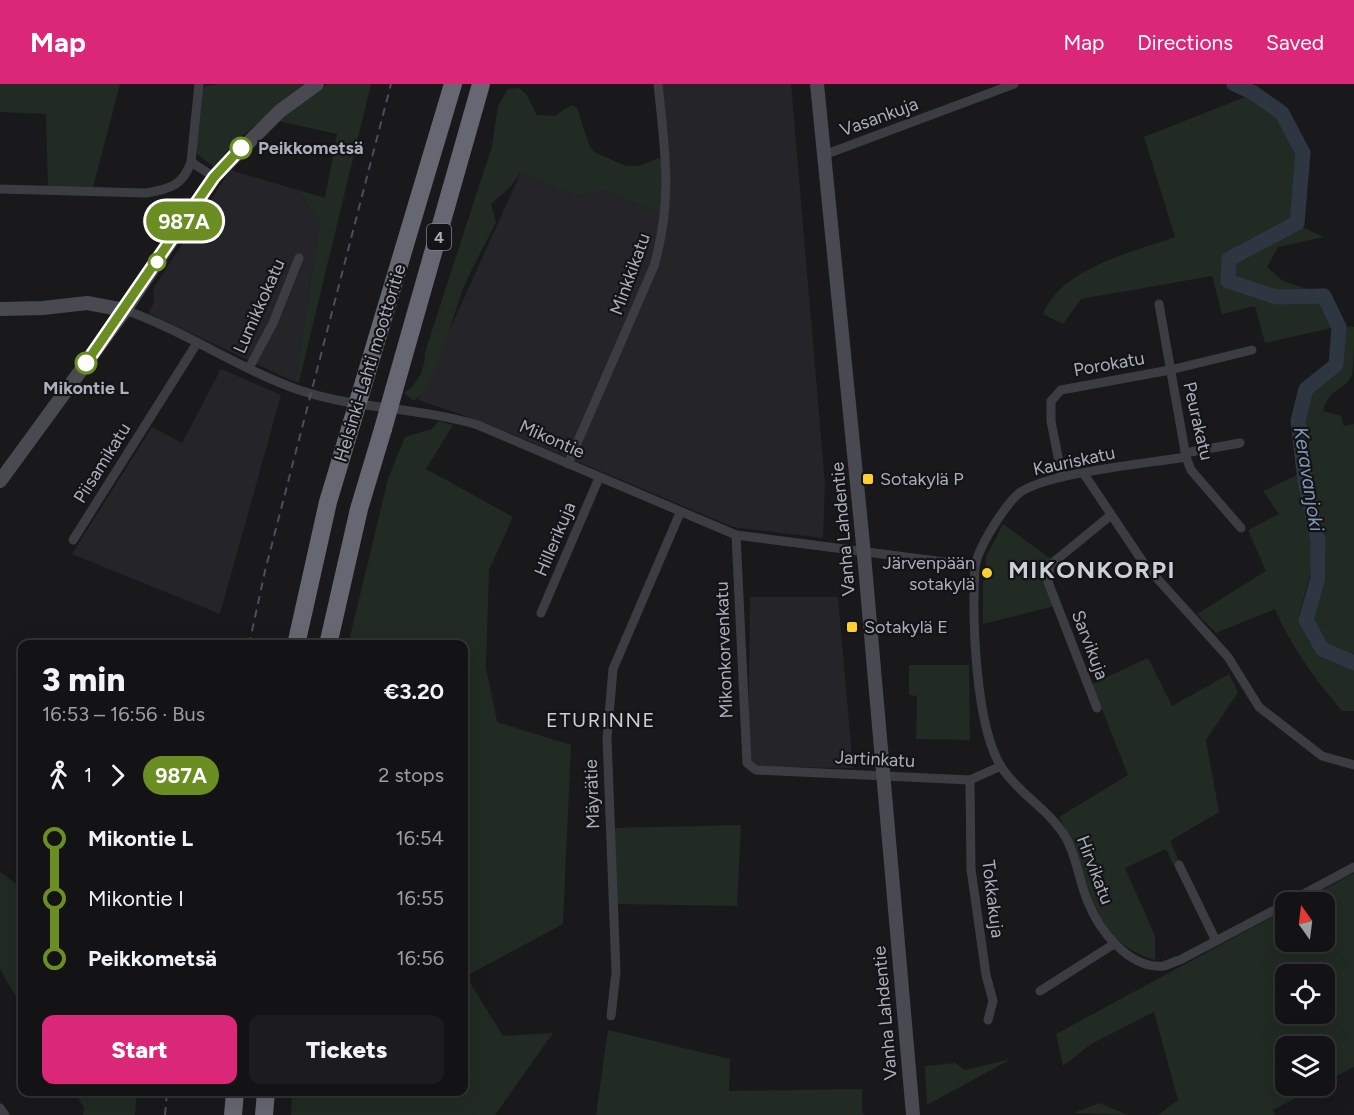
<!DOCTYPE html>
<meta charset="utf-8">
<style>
body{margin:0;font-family:Figtree,sans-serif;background:#1c1c1e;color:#f1f3f6;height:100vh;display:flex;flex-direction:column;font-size:22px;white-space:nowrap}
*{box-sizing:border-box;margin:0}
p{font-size:20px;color:#9d9ea0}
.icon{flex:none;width:33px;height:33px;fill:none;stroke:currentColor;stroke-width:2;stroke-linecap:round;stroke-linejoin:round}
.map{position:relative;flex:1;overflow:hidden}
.details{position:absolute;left:18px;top:556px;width:450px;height:456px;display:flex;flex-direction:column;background:#131315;border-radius:12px;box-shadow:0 6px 24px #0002,0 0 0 2px #323234}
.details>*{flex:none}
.badge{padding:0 12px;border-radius:20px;font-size:21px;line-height:39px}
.needle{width:39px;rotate:346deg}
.controls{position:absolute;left:1275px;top:808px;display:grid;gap:12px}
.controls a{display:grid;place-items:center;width:60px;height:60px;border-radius:12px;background:#131315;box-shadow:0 6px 24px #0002,0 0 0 2px #323234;font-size:30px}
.map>.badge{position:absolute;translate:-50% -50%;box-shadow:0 0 0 3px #fff}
.legs{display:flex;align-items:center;gap:9px;height:66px;padding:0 24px;font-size:20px}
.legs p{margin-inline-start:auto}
.summary{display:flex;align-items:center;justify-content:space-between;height:102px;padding:0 24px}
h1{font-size:33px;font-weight:800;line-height:45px}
.cta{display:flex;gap:12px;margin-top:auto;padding:12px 24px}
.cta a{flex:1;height:69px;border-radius:12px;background:#db2777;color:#fff;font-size:24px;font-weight:800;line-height:69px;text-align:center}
.cta a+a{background:#1c1c1e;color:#f1f3f6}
ul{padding:0 24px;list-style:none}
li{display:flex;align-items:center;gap:21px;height:60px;font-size:22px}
li i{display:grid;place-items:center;width:9px;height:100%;margin:0 8px;background:currentColor}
li i::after{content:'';width:15px;height:15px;margin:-8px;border:4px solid;border-radius:50%;background:#131315}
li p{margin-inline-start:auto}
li:first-child i{background:linear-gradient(#0000 50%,currentColor 0)}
li:last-child i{background:linear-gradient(currentColor 50%,#0000 0)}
header{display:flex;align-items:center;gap:36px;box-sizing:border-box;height:84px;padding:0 30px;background:#db2777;color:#fff}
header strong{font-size:28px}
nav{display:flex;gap:33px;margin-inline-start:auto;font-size:21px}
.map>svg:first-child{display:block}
.built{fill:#252529}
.green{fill:#212a23;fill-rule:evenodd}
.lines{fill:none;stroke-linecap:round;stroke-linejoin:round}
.river{stroke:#2e3641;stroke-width:15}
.street{stroke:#3c3c43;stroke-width:9}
.secondary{stroke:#484951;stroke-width:14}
.highway{stroke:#666772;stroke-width:18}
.rail{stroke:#4d4e56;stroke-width:2;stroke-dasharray:8 6;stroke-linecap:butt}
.secondary-bridge{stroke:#484951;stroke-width:14}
.highway-bridge{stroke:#666772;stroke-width:18}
.line-1-casing{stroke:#fff;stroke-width:14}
.line-1{stroke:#6b8e23;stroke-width:9}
.stop-1-dot{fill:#fff;stroke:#6b8e23;stroke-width:3}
.poi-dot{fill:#fcd030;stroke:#141417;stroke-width:2}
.labels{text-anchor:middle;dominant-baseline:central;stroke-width:4.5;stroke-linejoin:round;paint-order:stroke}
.shield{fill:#141417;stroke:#7e808a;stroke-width:1.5}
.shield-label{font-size:16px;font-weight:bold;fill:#abaebc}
.street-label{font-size:18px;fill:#abaebc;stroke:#141417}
.stop-label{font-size:18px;font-weight:bold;fill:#abaebc;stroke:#141417;text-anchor:start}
.poi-label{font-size:18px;fill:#abaebc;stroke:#141417;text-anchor:start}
.water-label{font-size:20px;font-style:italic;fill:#8097b8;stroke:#141417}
.neighbourhood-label{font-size:20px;letter-spacing:1.5px;fill:#ccced8;stroke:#141417}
.district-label{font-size:24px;font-weight:bold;letter-spacing:1.5px;fill:#ccced8;stroke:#141417}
</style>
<header>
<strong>Map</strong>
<nav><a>Map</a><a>Directions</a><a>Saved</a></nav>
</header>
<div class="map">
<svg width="1354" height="1031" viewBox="0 0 1354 1031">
<rect width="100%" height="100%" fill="#19191c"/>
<g class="built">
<path d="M 660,0 L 791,0 L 825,400 L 823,454 L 733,443 L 486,339 L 418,316 L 521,88 L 576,112 L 606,106 L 651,126 L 667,122 Z"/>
<path d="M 230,86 L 298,106 L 320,139 L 295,298 L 148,229 L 154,219 L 153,205 Z"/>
<path d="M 221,285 L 281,311 L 220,530 L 72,470 L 152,343 L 182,359 Z"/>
<path d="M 750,513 L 838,513 L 853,684 L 757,683 L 748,675 Z"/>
</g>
<g class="green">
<path d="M 0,0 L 120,0 L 92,107 L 48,106 L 46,30 L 0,28 Z"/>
<path d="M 220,0 L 306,0 L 237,56 L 214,83 L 193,67 L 199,3 Z"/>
<path d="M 327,0 L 371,0 L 299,298 L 295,298 L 320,139 L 298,106 L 325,114 L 337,50 L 278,37 Z"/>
<path d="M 519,4 L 526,10 L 537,31 L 555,32 L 571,21 L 577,24 L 589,61 L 594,68 L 626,82 L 640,82 L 658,74 L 661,76 L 661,125 L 651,126 L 606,106 L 576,112 L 521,88 L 511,102 L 491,120 L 496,138 C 486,159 474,180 465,200 C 452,230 439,299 414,317 L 404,309 C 419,299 425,285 425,268 L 492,62 L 498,22 L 508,5 Z"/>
<path d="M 1250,11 L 1279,30 L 1300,69 L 1295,138 L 1227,174 L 1226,199 L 1275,215 L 1322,215 L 1336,243 L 1265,259 L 1255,222 L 1222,230 L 1212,192 L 1081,215 L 1063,240 L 1043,230 C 1063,183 1131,169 1175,153 L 1144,53 Z"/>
<path d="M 1298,141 L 1324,153 L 1278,163 L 1267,183 L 1283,197 L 1323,210 L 1275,210 L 1230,195 L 1231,176 Z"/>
<path d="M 1344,242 L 1354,243 C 1354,256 1354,280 1352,291 C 1343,309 1330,302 1323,327 L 1341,332 L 1344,342 L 1354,340 L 1354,572 L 1327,561 L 1312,535 L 1326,493 L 1325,452 L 1312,397 L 1305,338 L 1309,307 L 1341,281 Z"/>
<path d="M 439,337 L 453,341 L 426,385 L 513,433 L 489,486 L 486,583 L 497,638 L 571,661 L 563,840 L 466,892 L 503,952 L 553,949 L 495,1031 L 291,1031 L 292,1008 L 464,1008 L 464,561 L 348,561 L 388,395 L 405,353 L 432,345 Z"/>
<path d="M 1297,391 L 1315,457 L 1311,488 L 1299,531 L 1309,558 L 1321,572 L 1354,586 L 1354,627 L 1342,627 C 1315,595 1291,563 1275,525 L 1216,549 L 1197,530 L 1266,487 L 1248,446 L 1279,430 L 1263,407 Z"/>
<path d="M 1003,440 L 1051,475 L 1047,482 L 1054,522 L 983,540 L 983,497 L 993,492 L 993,486 L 986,483 L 986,473 Z"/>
<path d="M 1148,574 L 1172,622 L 1229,590 L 1238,608 L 1206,656 L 1219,728 L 1170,757 L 1180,779 L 1174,782 L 1166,765 L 1125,784 L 1155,852 L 1155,876 C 1087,857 1088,785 1059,733 L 1128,691 L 1092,600 Z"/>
<path d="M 909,581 L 969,581 L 970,656 L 916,655 L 917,612 L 909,611 Z"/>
<path d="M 741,741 L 737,822 L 616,820 L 614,744 Z"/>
<path d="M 0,788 L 22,804 L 22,923 L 0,885 Z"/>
<path d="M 1354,789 L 1354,983 L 1325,998 L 1324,963 L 1286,963 L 1286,1002 L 1318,1002 L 1273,1026 L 1275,1031 L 1158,1031 L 1178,1016 L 1154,928 L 1091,960 L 1063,982 L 1056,950 L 1285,826 L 1286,858 L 1324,858 L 1324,819 L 1298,819 ZM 1286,891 L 1324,891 L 1324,930 L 1286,930 Z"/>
<path d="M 608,946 L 730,975 L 729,1007 L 862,1005 L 862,1028 L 865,1031 L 596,1031 Z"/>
<path d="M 1011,975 L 927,1021 L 925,982 L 955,979 L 965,986 Z"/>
<path d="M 74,1008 L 137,1008 L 135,1031 L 83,1031 L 84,1024 Z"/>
<path d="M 1099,1019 L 1128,1031 L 1074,1029 Z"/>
</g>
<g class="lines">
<path class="river" d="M 1234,0 L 1252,8 L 1282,29 L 1303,69 L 1297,139 L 1229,175 L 1228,197 L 1276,213 L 1324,212 L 1339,243 L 1336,281 L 1306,305 L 1298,337 L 1305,397 L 1318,456 L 1318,494 L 1306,536 L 1322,565 L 1354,579"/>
<g class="street">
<path d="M 199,0 L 191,78 L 214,93"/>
<path d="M 824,71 L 1014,0"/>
<path d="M 0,105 L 146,109 C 169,105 183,102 191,78"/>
<path d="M 1159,220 L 1186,373 L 1191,386 L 1241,444"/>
<path d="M 125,226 C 185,247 239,285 299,306 C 359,326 418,323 478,341 L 736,451 L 975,482"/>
<path d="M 249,284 L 273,239 L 299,174"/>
<path d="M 1185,369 L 1240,359"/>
<path d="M 1186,373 C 1151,379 1042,389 1018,410 C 1004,423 977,464 975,484 C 972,533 975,643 1002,684 C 1020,711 1050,726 1066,754 C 1077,773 1079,798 1088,818 C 1099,846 1129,885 1163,882 C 1168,881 1175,877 1180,876 L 1286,820"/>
<path d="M 568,380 L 654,182 C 673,117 665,66 658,0"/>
<path d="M 1084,390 L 1145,481 L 1228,573 L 1259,623 L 1322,672 L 1354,681"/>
<path d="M 1062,393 L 1051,337 L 1051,317 L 1061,306 L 1170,286 L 1252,266"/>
<path d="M 736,451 L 747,679 L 756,686 L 970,696 L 1001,682"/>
<path d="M 73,456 L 197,259"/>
<path d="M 541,529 L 599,394"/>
<path d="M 1097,624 L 1048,498 L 1050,481 L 1111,431"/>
<path d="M 970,696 L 971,785 L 986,891 L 993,917 L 988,936"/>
<path d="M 1179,781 L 1216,857"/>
<path d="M 1287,819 L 1354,783"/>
<path d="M 1040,907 L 1114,860"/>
<path d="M 611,932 L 616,888 L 607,654 L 613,585 L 680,429"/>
<path d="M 0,1024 L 5,1031"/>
</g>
<g class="secondary">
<path d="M 817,0 L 862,450"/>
<path d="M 0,225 L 43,224 L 87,219 L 125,226"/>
<path d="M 0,397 L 125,226 L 214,93 L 280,27 L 317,0"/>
<path d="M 865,482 L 913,1031"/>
</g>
<g class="highway">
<path d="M 364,298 L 453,0"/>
<path d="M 394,306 L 481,0"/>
<path d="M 296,561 L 328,418 L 352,338"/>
<path d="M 328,561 L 359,425 L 383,345"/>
<path d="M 233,1031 L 235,1008"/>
<path d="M 264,1031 L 266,1008"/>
</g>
<g class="rail">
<path d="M 249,561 L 265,487 L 391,0"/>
<path d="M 165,1031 L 167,1008"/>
</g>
<path class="secondary-bridge" d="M 862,450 L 865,482"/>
<g class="highway-bridge">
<path d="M 352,338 L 364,298"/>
<path d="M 383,345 L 394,306"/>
</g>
</g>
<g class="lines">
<defs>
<path id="line-1" d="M 86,279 L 214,93 L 241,64"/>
</defs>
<use href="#line-1" class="line-1-casing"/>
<use href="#line-1" class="line-1"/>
</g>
<g class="stop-1-dot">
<circle cx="241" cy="64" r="10"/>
<circle cx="157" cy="178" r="8"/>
<circle cx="86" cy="279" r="10"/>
</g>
<g class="poi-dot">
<rect x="862" y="389" width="12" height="12" rx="3"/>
<circle cx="987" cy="489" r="6"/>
<rect x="846" y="537" width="12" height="12" rx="3"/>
</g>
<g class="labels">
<rect class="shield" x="427" y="140" width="24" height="26" rx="4.5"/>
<g class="shield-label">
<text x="439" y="153">4</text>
</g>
<g class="street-label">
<text transform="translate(879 33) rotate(-20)">Vasankuja</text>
<text transform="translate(630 190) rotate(-70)">Minkkikatu</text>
<text transform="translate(259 222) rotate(-66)">Lumikkokatu</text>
<text transform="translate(370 279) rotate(-73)">Helsinki-Lahti moottoritie</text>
<text transform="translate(1109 280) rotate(-10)">Porokatu</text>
<text transform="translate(1198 337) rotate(77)">Peurakatu</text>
<text transform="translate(552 355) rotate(24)">Mikontie</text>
<text transform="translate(1074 377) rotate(-12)">Kauriskatu</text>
<text transform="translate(102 379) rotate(-58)">Piisamikatu</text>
<text transform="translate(843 445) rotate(-95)">Vanha Lahdentie</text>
<text transform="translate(555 455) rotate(-67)">Hillerikuja</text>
<text transform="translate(1090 561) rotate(69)">Sarvikuja</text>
<text transform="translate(724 566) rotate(-92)">Mikonkorvenkatu</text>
<text transform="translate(875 675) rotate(3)">Jartinkatu</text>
<text transform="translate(592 710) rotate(-92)">Mäyrätie</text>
<text transform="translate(1095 786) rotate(69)">Hirvikatu</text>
<text transform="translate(993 815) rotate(83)">Tokkakuja</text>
<text transform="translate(885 929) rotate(-95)">Vanha Lahdentie</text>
</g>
<g class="stop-label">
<text x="258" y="64">Peikkometsä</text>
<text x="86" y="304" text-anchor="middle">Mikontie L</text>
</g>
<g class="poi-label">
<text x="880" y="395">Sotakylä P</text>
<text x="975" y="479" text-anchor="end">Järvenpään<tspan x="975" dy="21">sotakylä</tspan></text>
<text x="864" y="543">Sotakylä E</text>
</g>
<g class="water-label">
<text transform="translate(1309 395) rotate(81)">Keravanjoki</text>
</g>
<g class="neighbourhood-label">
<text x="601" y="636">ETURINNE</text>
</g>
<g class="district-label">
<text x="1092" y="485">MIKONKORPI</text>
</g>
</g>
</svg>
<div class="controls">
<a><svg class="needle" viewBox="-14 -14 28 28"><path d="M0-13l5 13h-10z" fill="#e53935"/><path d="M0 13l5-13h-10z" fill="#9d9ea0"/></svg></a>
<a><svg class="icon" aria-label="locate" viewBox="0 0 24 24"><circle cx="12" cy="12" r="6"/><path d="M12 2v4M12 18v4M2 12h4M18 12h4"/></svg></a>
<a><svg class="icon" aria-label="layers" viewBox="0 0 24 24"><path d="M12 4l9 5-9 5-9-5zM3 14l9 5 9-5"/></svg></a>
</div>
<b class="badge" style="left:184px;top:137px;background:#6b8e23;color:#fff">987A</b>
<section class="details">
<div class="summary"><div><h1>3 min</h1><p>16:53 – 16:56 · Bus</p></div><b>€3.20</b></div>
<div class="legs"><svg class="icon" aria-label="walk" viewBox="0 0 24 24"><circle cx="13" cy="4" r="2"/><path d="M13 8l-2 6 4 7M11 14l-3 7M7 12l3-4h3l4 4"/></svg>1<svg class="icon" aria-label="forward" viewBox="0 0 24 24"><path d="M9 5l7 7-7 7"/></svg><b class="badge" style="background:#6b8e23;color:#fff">987A</b><p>2 stops</p></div>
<ul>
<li><i style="color:#6b8e23"></i><b>Mikontie L</b><p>16:54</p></li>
<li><i style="color:#6b8e23"></i><span>Mikontie I</span><p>16:55</p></li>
<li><i style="color:#6b8e23"></i><b>Peikkometsä</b><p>16:56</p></li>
</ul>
<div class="cta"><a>Start</a><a>Tickets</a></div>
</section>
</div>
